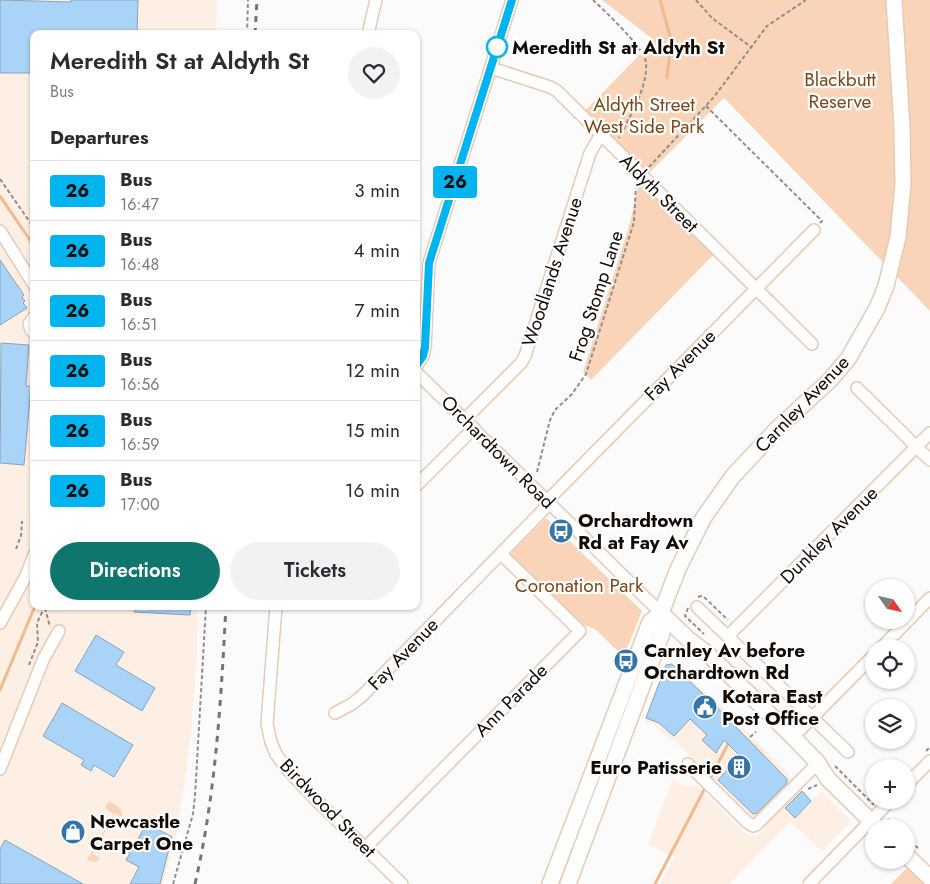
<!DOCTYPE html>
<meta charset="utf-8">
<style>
body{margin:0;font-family:Jost,sans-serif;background:#f2f2f3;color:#2b2b33;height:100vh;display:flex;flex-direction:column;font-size:19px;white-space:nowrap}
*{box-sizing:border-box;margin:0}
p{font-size:16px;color:#7c7c81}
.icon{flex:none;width:28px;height:28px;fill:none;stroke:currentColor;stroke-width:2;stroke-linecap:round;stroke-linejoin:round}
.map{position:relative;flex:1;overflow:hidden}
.details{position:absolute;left:30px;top:30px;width:390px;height:580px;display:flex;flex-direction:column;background:#fff;border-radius:10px;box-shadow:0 1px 4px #0004}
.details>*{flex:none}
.badge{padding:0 10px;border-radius:4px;font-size:18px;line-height:32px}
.needle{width:32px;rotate:124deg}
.tools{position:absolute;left:865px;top:579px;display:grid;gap:10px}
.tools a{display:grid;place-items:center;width:50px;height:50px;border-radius:50%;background:#fff;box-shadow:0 1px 4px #0004;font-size:25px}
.map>.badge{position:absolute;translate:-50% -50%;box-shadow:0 0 0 2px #fff}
h2{padding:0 20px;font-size:19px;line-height:45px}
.round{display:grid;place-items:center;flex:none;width:52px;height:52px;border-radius:26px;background:#f2f2f3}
.headline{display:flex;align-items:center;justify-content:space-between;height:85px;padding:0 20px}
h1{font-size:24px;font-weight:600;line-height:38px}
.cta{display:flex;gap:10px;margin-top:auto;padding:10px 20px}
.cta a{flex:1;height:58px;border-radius:30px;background:#0f766e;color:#fff;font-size:20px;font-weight:600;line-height:58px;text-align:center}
.cta a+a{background:#f2f2f3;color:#2b2b33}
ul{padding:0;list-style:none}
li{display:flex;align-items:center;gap:15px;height:60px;padding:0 20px;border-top:1px solid #e1e1e2}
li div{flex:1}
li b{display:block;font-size:19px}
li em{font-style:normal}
li .badge{min-width:55px;font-weight:700;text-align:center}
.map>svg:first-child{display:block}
.built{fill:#feefe4}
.green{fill:#f9d4b8}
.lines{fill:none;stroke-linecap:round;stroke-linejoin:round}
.stream{stroke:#f0b98e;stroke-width:3}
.building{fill:#aad3f8;stroke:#89a2ba}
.lane-casing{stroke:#e7cab4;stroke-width:8}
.street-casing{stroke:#e7cab4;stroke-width:14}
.secondary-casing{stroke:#e7cab4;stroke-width:18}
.path{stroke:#938e8c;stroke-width:2;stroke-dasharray:4 2.5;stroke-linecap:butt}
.lane{stroke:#fff;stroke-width:5.5}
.street{stroke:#fff;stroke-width:11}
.secondary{stroke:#fff;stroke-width:15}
.rail{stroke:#7a7471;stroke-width:3;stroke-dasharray:6 6;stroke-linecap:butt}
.line-casing{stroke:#fff;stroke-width:11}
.line{stroke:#00b5ef;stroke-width:8}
.stop-dot{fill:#fff;stroke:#00b5ef;stroke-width:2.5}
.labels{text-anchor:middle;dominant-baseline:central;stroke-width:4.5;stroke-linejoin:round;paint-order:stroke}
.stop-label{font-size:19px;font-weight:bold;fill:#150b05;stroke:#fff;text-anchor:start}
.park-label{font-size:19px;fill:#7b4819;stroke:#fff}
.street-label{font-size:19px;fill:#150b05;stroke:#fff}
.poi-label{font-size:19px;font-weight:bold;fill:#150b05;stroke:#fff;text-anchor:start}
</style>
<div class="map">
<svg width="930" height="884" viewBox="0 0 930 884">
<rect width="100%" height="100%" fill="#fbfbfb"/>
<g class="built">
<path d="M 0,0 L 217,0 L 216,34 L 34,34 L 34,606 L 198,606 L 197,656 L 191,735 L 178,828 L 163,884 L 0,884 Z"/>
<path d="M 672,664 L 718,703 L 791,776 L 811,801 L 821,791 L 849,819 L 849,824 L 822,851 L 790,822 L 729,884 L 660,884 L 675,857 L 648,845 L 673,779 L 684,786 L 697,786 L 746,834 L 752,836 L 758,835 L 765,829 L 673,739 L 671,741 L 653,724 L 644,721 L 666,665 Z"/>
</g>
<g class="green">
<path d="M 602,0 L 930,0 L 930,311 L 724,98 L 644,178 L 717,251 L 591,380 L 583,372 L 630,223 L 641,175 L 580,116 L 654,40 Z"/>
<path d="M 546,518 L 642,611 L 625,653 L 622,655 L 595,629 L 584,625 L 510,554 Z"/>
<path d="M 109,801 C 116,805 123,808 122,817 L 115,813 L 93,854 L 100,858 L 96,862 L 87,860 L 114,814 L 105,808 Z"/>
<path d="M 913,862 L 930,884 L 891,884 Z"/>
</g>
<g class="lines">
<g class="stream">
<path d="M 660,0 L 671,40 L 667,78"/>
<path d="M 0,196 L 34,246"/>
<path d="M 0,690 L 35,606"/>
<path d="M 710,779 L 729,742"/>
<path d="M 655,884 L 705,788"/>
</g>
</g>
<g class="building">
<path d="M 0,0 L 71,2 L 71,0 L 138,0 L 137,34 L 34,34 L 34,73 L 0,73 Z"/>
<path d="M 0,260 L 24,295 L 22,297 L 25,301 L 23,303 L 27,308 L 0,325 Z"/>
<path d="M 1,343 L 29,345 L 26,386 L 31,386 L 24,465 L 0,463 Z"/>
<path d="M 135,606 L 191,606 L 190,615 L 134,612 Z"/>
<path d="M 96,635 L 124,652 L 116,665 L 155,688 L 142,711 L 75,671 Z"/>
<path d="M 672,664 L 733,723 L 733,724 L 787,779 L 787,783 L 757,813 L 753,814 L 718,780 L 740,756 L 724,740 L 716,753 L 702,740 L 707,735 L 690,719 L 674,736 L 659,723 L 646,718 L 666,665 Z"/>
<path d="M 62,703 L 133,745 L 114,777 L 94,765 L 91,771 L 81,765 L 84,760 L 43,736 Z"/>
<path d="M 802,791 L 811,801 L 795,818 L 785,808 Z"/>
<path d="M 147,823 L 172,837 L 160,884 L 130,884 L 139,867 L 126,860 L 130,853 L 127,851 L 131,844 L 134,846 Z"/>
<path d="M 5,840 L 83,884 L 0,884 L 0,849 Z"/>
</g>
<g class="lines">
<defs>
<path id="lane" d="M 728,700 L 740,687"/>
<g id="street">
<path d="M 368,34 L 376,0"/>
<path d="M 491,68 L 550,87 L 557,91 L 812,344"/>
<path d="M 0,231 L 34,285"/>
<path d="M 34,317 L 29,324 L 31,330 L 34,333"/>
<path d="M 416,366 L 423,356 L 425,348 L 429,263 L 512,0"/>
<path d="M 416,372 L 661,613"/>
<path d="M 857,388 L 930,460"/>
<path d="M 465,419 L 521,363 L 525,356 L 590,153 L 600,136"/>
<path d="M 416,486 L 474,428"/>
<path d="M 547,501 L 814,230"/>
<path d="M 276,606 L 267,724 L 271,742 L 276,754 L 286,768 L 314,798 L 402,884"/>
<path d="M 697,607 L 848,752"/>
<path d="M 0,623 L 26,576 L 34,555"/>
<path d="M 728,636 L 930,433"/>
<path d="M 881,648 L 930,598"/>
<path d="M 335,713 L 352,704 L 363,695 L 550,503"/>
<path d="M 793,737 L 874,655"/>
<path d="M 688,764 L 747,822 L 753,826 L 756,825 L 818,763"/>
<path d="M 0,769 L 43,660 L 59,631"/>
<path d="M 906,785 L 930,761"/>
<path d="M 365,848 L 580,631 L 501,554"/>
<path d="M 809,884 L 891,800"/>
</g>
<g id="secondary">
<path d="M 661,613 L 688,639 L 709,655 L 793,737 L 818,763 L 828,779 L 878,828"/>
<path d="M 906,855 L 930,878"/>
<path d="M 550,884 L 650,622 L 661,613"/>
<path d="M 568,884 L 662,633 L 661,613 L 678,569 L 704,517 L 733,476 L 778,428 L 829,381 L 848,359 L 877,308 L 886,286 L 898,237 L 903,184 L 902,127 L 894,0"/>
</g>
</defs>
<use href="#lane" class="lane-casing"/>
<use href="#street" class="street-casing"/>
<use href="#secondary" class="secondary-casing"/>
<g class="path">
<path d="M 593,0 C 605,11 644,48 646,62 C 648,88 630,115 619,138"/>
<path d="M 696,0 L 712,18 L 751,47"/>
<path d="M 247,34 L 248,0"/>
<path d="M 706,106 L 822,221 L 820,223"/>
<path d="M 649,167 L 714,97 L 767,26 L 806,0"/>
<path d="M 0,179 L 34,228"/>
<path d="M 537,472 L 550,420 L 555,410 L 572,394 L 586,374 L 634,222 L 636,184"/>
<path d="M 16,549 L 21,536 L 22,521"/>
<path d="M 698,597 L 701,596 L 704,597 L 728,620"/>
<path d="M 45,608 L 50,627"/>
<path d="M 688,608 L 685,616 L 704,634"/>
<path d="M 29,665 L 38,642 L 37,623 L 45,606"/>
<path d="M 750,737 L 756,732"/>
<path d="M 926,751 L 930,747"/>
<path d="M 835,766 L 874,805"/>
<path d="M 808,789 L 817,785"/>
<path d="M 888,819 L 897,828"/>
<path d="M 906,837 L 918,848"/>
<path d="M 173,884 L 193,814 L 195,796 L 206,606"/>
</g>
<use href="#lane" class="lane"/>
<use href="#street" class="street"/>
<use href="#secondary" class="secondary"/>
<g class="rail">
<path d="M 255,34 L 257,0"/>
<path d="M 195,884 C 216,793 221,699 226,606"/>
</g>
</g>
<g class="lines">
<defs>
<path id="line" d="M 416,366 L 423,356 L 425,348 L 429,263 L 512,0"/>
</defs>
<use href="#line" class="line-casing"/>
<use href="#line" class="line"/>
</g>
<defs>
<symbol id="bus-disc" viewBox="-11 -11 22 22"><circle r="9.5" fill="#3374aa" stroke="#fff"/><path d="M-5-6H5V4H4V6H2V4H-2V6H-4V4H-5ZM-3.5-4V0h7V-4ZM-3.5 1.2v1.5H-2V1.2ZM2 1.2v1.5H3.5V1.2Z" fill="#fff"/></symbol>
<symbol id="civic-disc" viewBox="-11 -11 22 22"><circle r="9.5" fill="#3374aa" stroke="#fff"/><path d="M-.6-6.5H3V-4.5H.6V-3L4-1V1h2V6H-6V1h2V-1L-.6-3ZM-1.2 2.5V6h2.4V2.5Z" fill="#fff"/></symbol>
<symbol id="building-disc" viewBox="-11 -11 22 22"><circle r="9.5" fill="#3374aa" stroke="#fff"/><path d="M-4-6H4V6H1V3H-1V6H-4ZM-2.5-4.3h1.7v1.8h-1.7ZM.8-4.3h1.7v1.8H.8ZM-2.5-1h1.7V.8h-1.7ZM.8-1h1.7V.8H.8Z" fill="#fff"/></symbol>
<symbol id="shop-disc" viewBox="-11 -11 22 22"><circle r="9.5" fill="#3374aa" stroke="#fff"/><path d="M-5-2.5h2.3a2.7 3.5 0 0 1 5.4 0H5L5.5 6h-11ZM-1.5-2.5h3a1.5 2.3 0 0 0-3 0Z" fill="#fff"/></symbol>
</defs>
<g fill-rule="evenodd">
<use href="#bus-disc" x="547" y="517" width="28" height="28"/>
<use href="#bus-disc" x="612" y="647" width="28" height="28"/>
<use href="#civic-disc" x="691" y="693" width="28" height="28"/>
<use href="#building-disc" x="725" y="753" width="28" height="28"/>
<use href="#shop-disc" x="59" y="818" width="28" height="28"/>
</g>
<circle class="stop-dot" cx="497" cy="47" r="10"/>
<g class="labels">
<g class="stop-label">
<text x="512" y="47">Meredith St at Aldyth St</text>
</g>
<g class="park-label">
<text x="840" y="79">Blackbutt<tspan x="840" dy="22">Reserve</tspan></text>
<text x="644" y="104">Aldyth Street<tspan x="644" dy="22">West Side Park</tspan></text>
<text x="579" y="585">Coronation Park</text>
</g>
<g class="street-label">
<text transform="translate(659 193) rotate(45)">Aldyth Street</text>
<text transform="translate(552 272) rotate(-72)">Woodlands Avenue</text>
<text transform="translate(596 296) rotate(-72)">Frog Stomp Lane</text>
<text transform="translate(680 365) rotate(-45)">Fay Avenue</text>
<text transform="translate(802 404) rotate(-46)">Carnley Avenue</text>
<text transform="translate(498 452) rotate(45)">Orchardtown Road</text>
<text transform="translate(829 535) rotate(-45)">Dunkley Avenue</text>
<text transform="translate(403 654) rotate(-46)">Fay Avenue</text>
<text transform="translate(511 700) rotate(-45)">Ann Parade</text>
<text transform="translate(328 808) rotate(46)">Birdwood Street</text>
</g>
<g class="poi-label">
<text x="578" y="520">Orchardtown<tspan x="578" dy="22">Rd at Fay Av</tspan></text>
<text x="644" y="650">Carnley Av before<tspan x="644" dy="22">Orchardtown Rd</tspan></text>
<text x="722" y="696">Kotara East<tspan x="722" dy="22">Post Office</tspan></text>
<text x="722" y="767" text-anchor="end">Euro Patisserie</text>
<text x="90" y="821">Newcastle<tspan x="90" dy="22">Carpet One</tspan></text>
</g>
</g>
</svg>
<div class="tools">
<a><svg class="needle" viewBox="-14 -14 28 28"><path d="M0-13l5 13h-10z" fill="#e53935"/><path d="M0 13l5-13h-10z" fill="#7c7c81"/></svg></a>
<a><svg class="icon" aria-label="locate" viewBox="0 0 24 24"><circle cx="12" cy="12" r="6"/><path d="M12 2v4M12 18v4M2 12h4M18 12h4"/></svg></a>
<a><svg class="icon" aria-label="layers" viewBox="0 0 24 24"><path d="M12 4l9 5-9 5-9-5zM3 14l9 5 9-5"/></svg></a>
<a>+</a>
<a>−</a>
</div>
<b class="badge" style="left:455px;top:182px;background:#00b5ef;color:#111">26</b>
<section class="details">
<div class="headline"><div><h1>Meredith St at Aldyth St</h1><p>Bus</p></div><a class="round"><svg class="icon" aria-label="heart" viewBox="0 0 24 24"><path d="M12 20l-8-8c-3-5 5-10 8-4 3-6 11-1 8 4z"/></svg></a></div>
<h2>Departures</h2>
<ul>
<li><span class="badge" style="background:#00b5ef;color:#111">26</span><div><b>Bus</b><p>16:47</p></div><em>3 min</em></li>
<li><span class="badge" style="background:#00b5ef;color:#111">26</span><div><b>Bus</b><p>16:48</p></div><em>4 min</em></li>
<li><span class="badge" style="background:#00b5ef;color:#111">26</span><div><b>Bus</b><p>16:51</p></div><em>7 min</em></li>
<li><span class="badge" style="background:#00b5ef;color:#111">26</span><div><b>Bus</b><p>16:56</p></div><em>12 min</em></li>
<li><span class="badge" style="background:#00b5ef;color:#111">26</span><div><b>Bus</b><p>16:59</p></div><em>15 min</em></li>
<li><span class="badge" style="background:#00b5ef;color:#111">26</span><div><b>Bus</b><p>17:00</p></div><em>16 min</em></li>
</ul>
<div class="cta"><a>Directions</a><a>Tickets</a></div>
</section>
</div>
